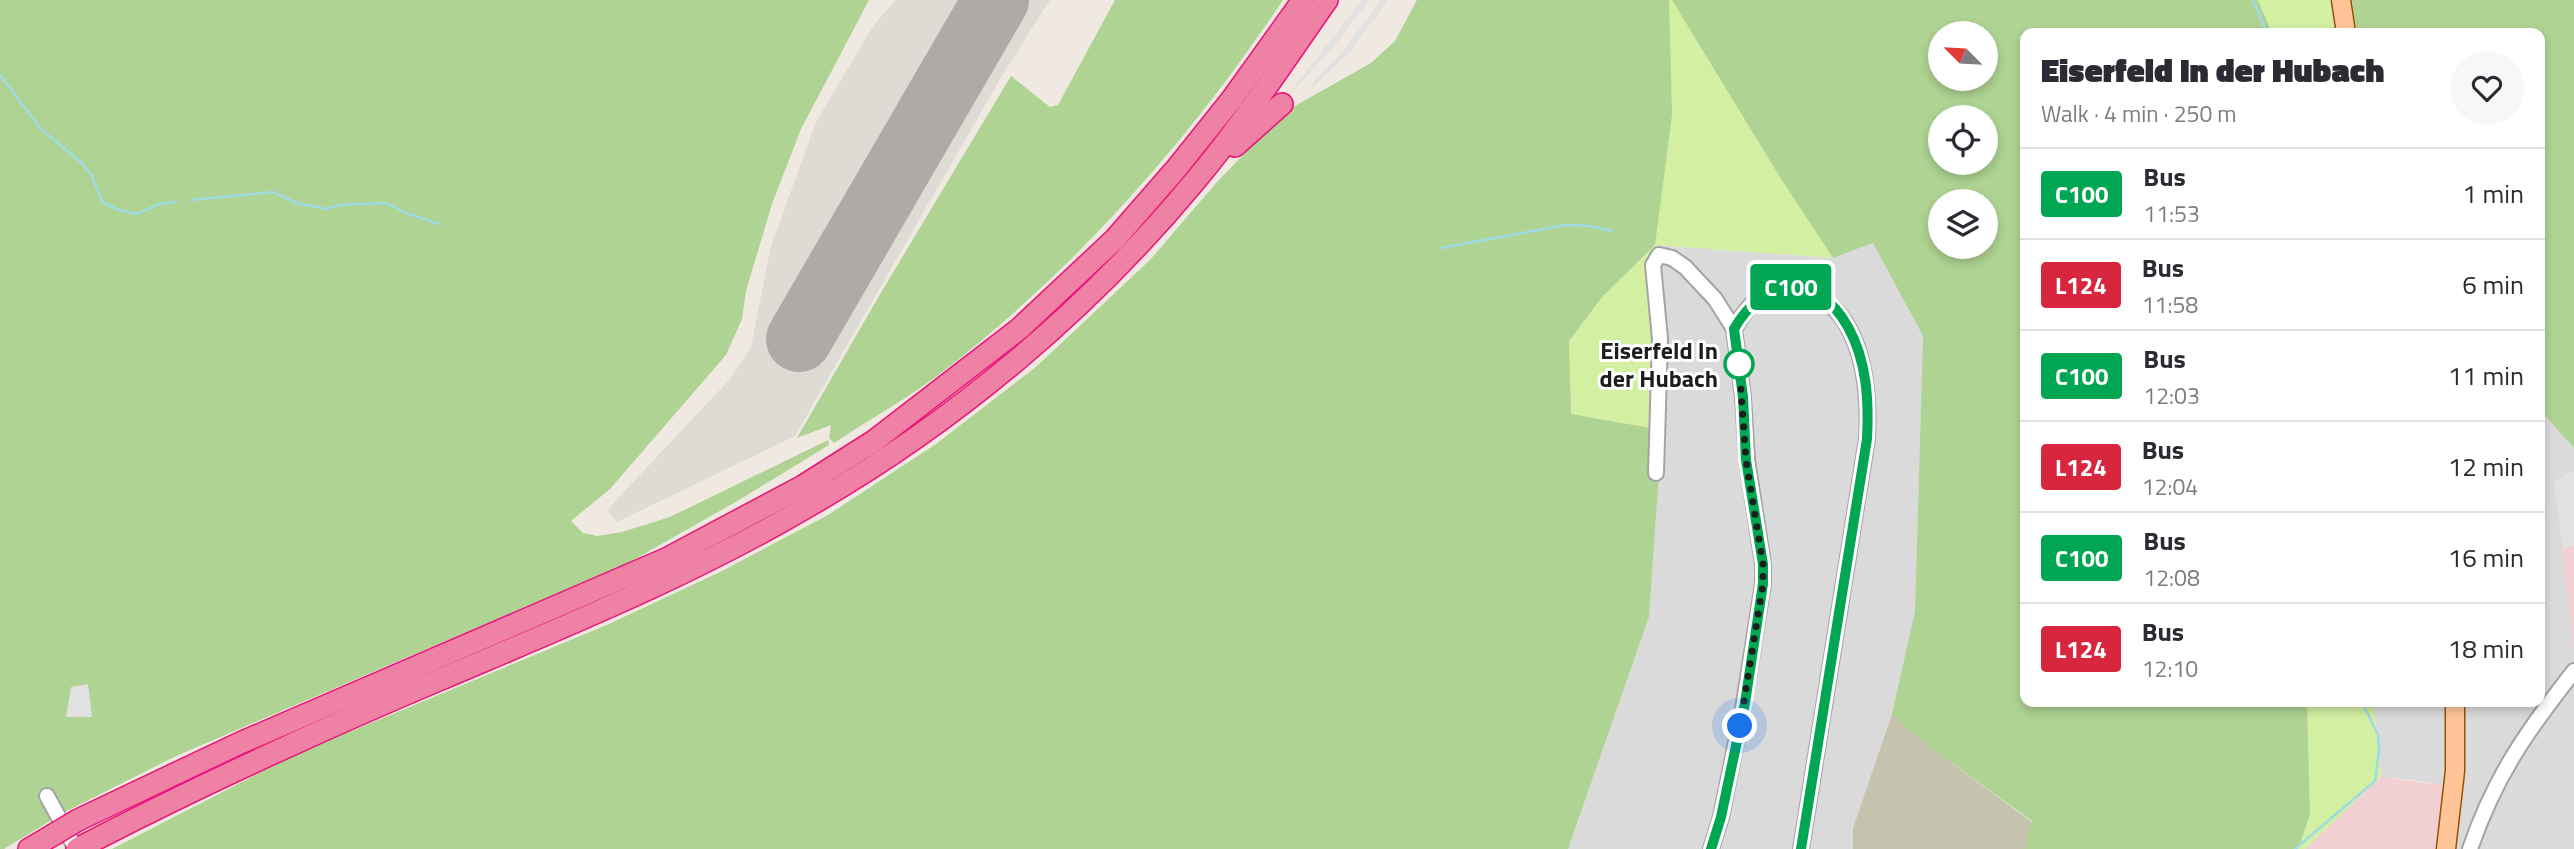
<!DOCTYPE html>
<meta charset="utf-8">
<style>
body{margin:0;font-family:"Titillium Web",sans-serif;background:#f7f7f7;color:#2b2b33;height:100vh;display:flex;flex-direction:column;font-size:26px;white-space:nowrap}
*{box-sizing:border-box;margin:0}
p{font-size:23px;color:#7c7c81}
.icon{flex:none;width:38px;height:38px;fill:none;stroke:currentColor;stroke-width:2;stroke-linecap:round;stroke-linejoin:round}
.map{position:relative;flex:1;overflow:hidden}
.details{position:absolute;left:2020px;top:28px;width:525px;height:679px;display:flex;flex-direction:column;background:#fff;border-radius:14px;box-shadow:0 4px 10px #0003}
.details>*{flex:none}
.badge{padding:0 14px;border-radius:5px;font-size:24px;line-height:46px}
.needle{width:46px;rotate:294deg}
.fabs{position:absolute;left:1928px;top:21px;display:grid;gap:14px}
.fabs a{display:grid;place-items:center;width:70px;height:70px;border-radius:50%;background:#fff;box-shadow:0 4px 10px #0003;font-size:35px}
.you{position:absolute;width:35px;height:35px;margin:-18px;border:5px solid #fff;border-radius:50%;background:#1a73e8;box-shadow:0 0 0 10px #1a73e833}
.map>.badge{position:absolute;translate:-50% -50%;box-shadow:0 0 0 4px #fff}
.round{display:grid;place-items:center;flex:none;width:74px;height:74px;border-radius:37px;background:#f7f7f7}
.overview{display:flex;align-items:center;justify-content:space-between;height:119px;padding:0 21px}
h1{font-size:33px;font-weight:800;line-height:52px}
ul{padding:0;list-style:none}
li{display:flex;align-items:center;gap:21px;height:91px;padding:0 21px;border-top:2px solid #e1e1e2}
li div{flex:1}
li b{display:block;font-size:26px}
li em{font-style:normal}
li .badge{min-width:77px;font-weight:700;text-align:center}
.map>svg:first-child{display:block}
.residential{fill:#dbdada}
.commercial{fill:#f2cfd2}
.airport{fill:#dedad4}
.construction{fill:#c5c2ad}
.grass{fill:#d2efa2}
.forest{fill:#aed392;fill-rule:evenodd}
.parking{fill:#e1e1e1}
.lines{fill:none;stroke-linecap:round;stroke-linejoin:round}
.stream{stroke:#9edbe2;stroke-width:2.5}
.runway{stroke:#aeaaa6;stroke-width:66}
.minor-casing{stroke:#a4a4a4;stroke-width:18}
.major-casing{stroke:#975100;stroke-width:21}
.highway-casing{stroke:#ea1379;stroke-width:24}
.minor{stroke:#fff;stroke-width:14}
.major{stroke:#ffc598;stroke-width:18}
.highway{stroke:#ef82a4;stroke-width:21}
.highway-bridge-casing{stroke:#ea1379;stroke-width:24;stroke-linecap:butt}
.highway-bridge{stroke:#ef82a4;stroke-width:21}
.line-casing{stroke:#fff;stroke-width:16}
.line{stroke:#00a651;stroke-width:10}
.walk{stroke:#1d1d1d;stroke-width:7;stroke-dasharray:0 12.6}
.stop-dot{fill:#fff;stroke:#00a651;stroke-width:3.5}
.labels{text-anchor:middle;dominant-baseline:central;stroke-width:6;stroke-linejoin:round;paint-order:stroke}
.stop-label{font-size:24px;font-weight:bold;fill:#1d1d1d;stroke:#fff;text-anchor:end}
</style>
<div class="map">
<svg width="2574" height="849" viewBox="0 0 2574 849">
<rect width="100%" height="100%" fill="#f0e9e2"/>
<g class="residential">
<path d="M 1873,243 L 1923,336 L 1915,611 L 1892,714 L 1853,828 L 1853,849 L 1568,849 L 1649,617 L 1662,430 L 1655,245 L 1833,258 Z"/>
<path d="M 2539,409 L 2574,448 L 2574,849 L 2437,849 L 2448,786 L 2414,780 L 2381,777 L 2373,702 L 2539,702 Z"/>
</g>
<g class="commercial">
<path d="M 2574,470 L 2574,652 L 2554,481 Z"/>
<path d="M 2381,777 L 2448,786 L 2437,849 L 2305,849 Z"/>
</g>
<path class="airport" d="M 896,0 L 1050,0 L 1000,79 L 795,436 L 617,522 L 607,510 L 729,380 L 751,347 L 771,246 L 816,122 L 873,26 Z"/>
<path class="construction" d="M 1892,714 L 1931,748 L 2032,822 L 2025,849 L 1853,849 L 1853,828 Z"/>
<g class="grass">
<path d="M 1669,0 L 1672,0 L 1778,174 L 1833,258 L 1655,245 L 1662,430 L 1570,414 L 1569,341 L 1602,297 L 1655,245 Z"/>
<path d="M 2258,0 L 2330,0 L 2335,33 L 2272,33 Z"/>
<path d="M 2307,702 L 2373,702 L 2381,777 L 2305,849 L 2298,849 L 2310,815 Z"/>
</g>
<g class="forest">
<path d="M 0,0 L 869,0 L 801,129 L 772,204 L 746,291 L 742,319 L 726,355 L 610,489 L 571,521 L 583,533 L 597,536 L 622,532 L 670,517 L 828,440 L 829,445 L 739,500 L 630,562 L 176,756 L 63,813 L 4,849 L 0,849 Z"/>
<path d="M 1115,0 L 1283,0 C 1190,140 1077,267 945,370 C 910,397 870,419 834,443 L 829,438 L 831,425 L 797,438 L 879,296 L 1011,76 L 1050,107 L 1058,105 Z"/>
<path d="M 1417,0 L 1669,0 L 1672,115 L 1655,245 L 1602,297 L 1569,341 L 1571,414 L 1662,430 L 1649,617 L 1568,849 L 112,849 L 294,755 L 609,624 L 722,571 L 828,515 L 936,444 L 1037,366 L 1150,260 L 1217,182 L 1286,111 L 1371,63 L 1395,41 Z"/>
<path d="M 1672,0 L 2258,0 L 2272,33 L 2025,33 L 2025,702 L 2307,702 L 2310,815 L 2298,849 L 2025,849 L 2032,821 L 1931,748 L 1892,714 L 1915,611 L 1923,336 L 1873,243 L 1833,258 L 1778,174 ZM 1941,33 L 1986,33 L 1986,79 L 1941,79 ZM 1941,117 L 1986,117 L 1986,163 L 1941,163 ZM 1986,201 L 1986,247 L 1941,247 L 1941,201 Z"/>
<path d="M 2352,0 L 2574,0 L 2574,448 L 2539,409 L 2539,33 L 2356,33 Z"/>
</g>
<g class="parking">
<path d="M 1362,0 L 1369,0 L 1335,45 L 1282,103 Z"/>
<path d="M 1381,0 L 1388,0 L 1349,53 L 1313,87 L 1311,85 L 1344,50 Z"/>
<path d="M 2574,470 L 2574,545 L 2563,550 L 2554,481 Z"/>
<path d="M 88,684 L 92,717 L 66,717 L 71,687 Z"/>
</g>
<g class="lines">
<g class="stream">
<path d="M 2253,0 L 2267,33"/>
<path d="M 0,75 L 41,129 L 83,164 L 92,176 L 102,202 L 119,210 L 137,214 L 159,204 L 176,202"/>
<path d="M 191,200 L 273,192 L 297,203 L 326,209 L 339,205 L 386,203 L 406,213 L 439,224"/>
<path d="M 1441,248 L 1565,225 L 1589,226 L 1612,231"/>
<path d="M 2295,849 L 2375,781 L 2379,750 L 2378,735 L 2362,702"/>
</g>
<path class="runway" d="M 799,339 L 996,0"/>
<defs>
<g id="minor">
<path d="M 1734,329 C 1741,318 1747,307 1757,299 C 1789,273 1831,295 1848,327 C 1867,361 1869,402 1867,439 L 1801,849"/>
<path d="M 1656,473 L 1660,339 L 1653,265 L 1659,255 L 1672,258 L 1685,267 L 1715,299 L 1734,329 L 1743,397 L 1747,460 L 1763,564 L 1763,584 L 1744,703 L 1721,817 L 1711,849"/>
<path d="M 47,796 L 76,849"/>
<path d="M 2470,849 C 2495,776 2527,731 2574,671"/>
</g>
<g id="major">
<path d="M 2341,0 L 2346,33"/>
<path d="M 2446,849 L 2455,771 L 2455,702"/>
</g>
<g id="highway">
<path d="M 1235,146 L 1282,104"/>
<path d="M 78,820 L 240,743 L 666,559 L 803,486 L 874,441 L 1019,329 L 1115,239 L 1176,169 L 1232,99 L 1303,0"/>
<path d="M 29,849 L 53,835"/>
<path d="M 77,849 C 196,787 318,731 441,679 C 568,625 694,574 812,504 C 956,421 1089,309 1195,181 C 1243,124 1284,61 1327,0"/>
</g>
</defs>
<use href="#minor" class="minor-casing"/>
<use href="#major" class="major-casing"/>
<use href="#highway" class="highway-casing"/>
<use href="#minor" class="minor"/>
<use href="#major" class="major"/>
<use href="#highway" class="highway"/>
<defs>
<path id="highway-bridge" d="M 53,835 L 78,820"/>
</defs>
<use href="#highway-bridge" class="highway-bridge-casing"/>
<use href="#highway-bridge" class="highway-bridge"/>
</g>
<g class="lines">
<defs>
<path id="line" d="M 1711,849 L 1721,817 L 1745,703 L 1763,584 L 1763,564 L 1746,460 L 1743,397 L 1734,329 C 1764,276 1817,271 1848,327 C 1867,361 1869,401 1867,439 L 1801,849"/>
</defs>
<use href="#line" class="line-casing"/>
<use href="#line" class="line"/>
<path class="walk" d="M 1739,364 L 1746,460 L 1763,564 L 1763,584 L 1740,726"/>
</g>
<circle class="stop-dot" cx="1739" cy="364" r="14"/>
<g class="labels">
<g class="stop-label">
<text x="1718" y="350">Eiserfeld In<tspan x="1718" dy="28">der Hubach</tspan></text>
</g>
</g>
</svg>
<div class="fabs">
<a><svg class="needle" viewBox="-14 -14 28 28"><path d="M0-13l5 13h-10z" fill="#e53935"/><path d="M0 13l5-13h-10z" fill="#7c7c81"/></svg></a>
<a><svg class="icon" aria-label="locate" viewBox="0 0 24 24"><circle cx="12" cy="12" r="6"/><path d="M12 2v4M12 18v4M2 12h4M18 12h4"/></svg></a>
<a><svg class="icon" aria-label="layers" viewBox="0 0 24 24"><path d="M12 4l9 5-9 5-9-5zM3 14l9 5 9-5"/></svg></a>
</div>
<div class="you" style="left:1740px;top:726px"></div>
<b class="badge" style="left:1791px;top:287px;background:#00a651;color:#fff">C100</b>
<section class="details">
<div class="overview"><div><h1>Eiserfeld In der Hubach</h1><p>Walk · 4 min · 250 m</p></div><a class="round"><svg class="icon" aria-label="heart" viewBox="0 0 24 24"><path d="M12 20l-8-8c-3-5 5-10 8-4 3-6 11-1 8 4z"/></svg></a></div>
<ul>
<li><span class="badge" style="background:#00a651;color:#fff">C100</span><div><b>Bus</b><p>11:53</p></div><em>1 min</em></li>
<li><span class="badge" style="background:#d7263d;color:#fff">L124</span><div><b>Bus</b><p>11:58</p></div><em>6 min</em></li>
<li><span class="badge" style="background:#00a651;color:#fff">C100</span><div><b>Bus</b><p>12:03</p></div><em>11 min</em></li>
<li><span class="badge" style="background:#d7263d;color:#fff">L124</span><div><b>Bus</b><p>12:04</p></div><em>12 min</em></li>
<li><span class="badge" style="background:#00a651;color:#fff">C100</span><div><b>Bus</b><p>12:08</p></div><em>16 min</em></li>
<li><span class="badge" style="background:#d7263d;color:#fff">L124</span><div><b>Bus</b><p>12:10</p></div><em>18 min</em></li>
</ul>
</section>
</div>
